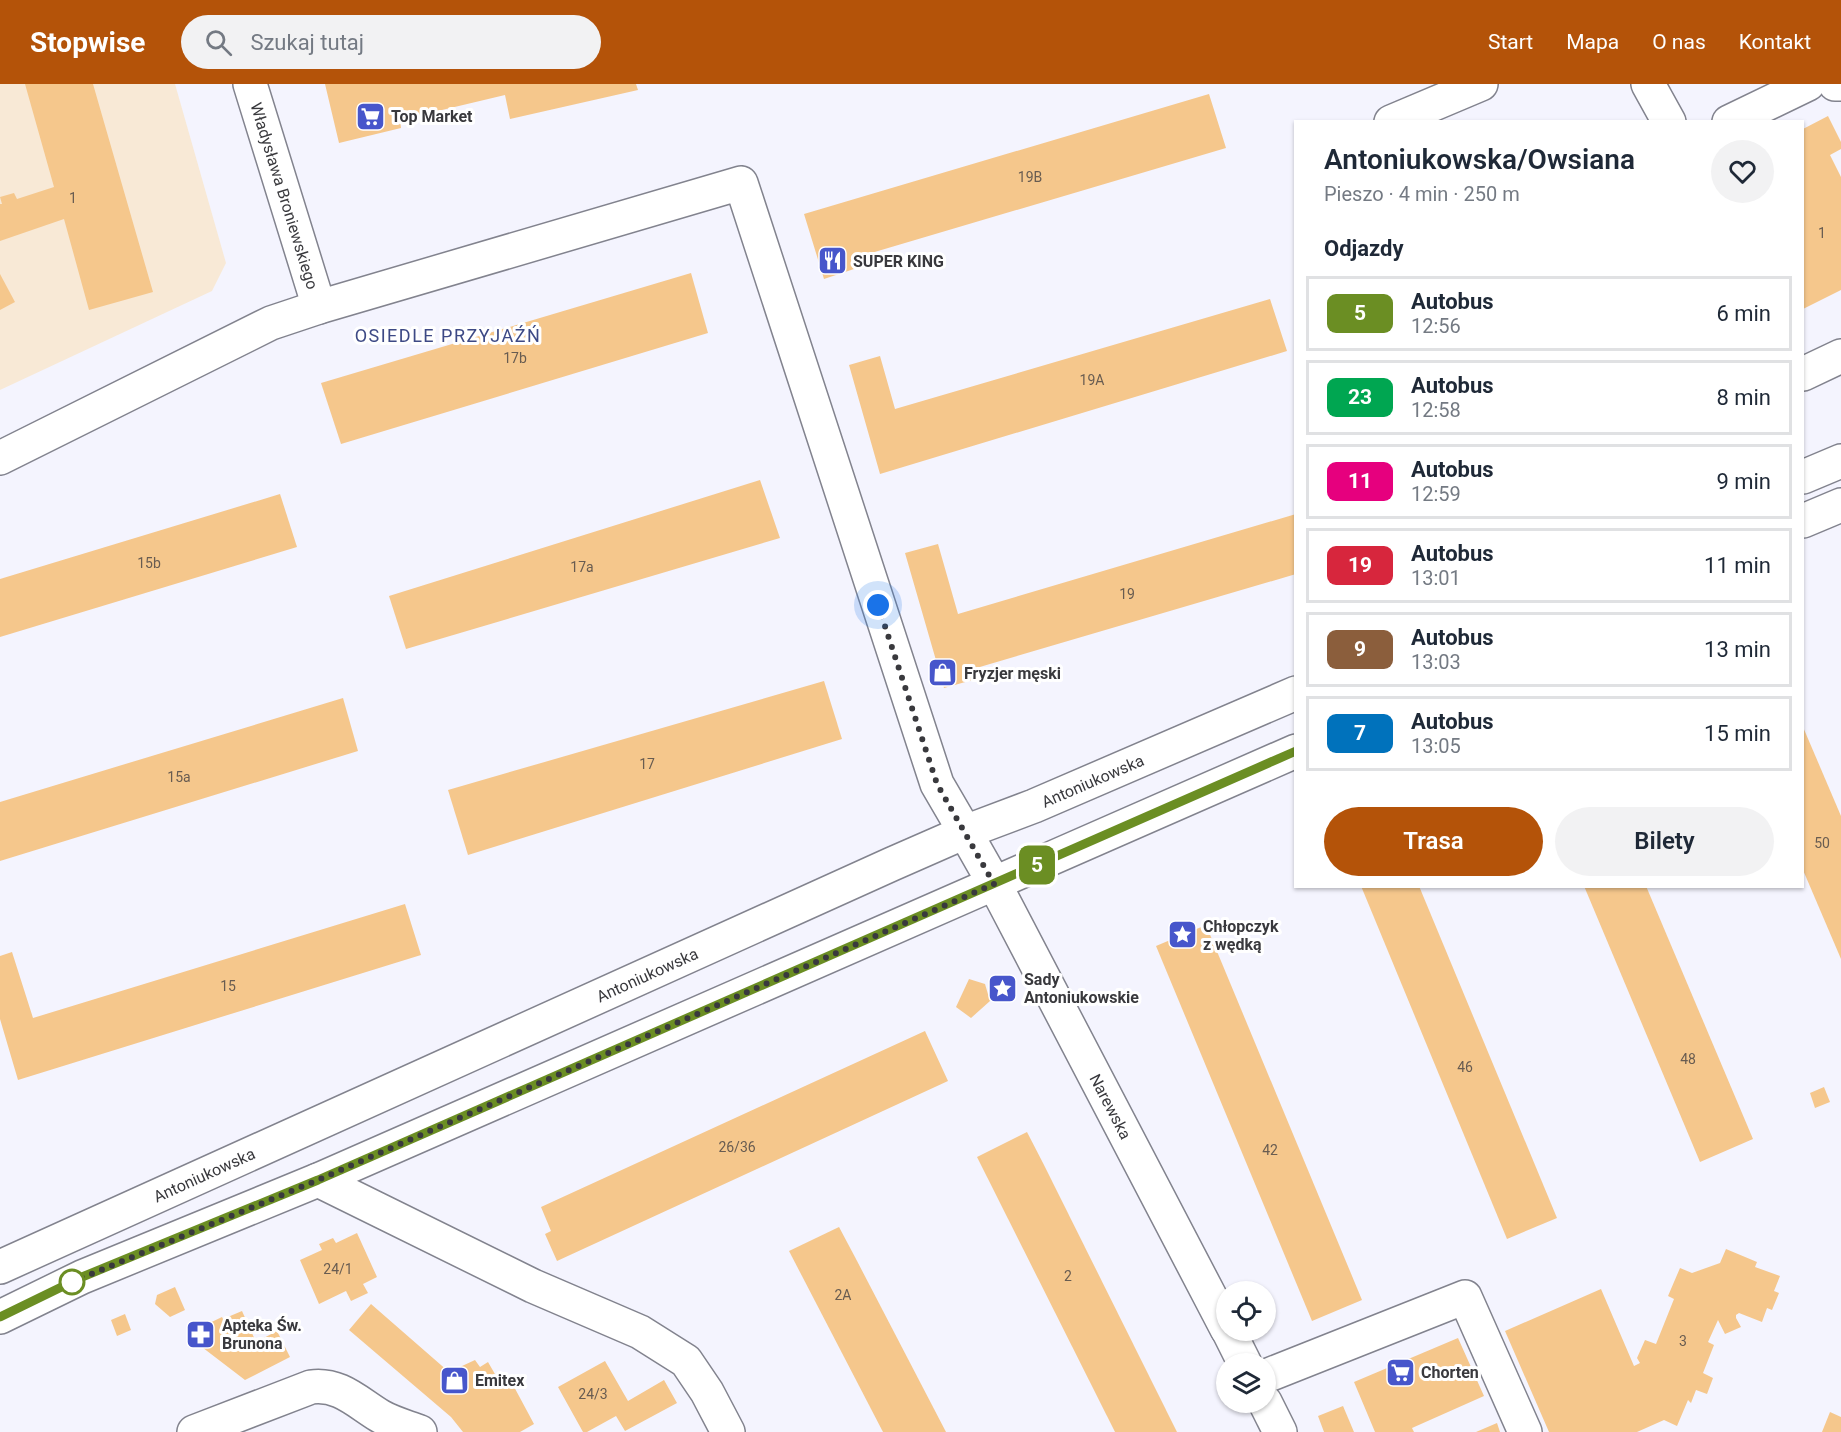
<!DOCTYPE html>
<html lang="pl">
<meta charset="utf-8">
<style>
body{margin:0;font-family:Roboto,sans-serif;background:#f2f2f3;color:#1f2937;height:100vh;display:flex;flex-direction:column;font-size:22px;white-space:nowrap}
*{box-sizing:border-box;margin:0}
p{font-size:20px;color:#747a83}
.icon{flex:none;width:33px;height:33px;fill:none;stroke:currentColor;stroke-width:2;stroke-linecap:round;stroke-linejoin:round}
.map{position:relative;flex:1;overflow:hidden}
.side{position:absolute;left:1294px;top:36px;width:510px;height:768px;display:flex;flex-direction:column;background:#fff;border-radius:0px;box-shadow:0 2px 4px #0004}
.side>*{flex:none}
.badge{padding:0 12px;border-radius:9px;font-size:21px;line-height:39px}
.controls{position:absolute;left:1216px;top:1197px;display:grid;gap:12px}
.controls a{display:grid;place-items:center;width:60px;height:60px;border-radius:50%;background:#fff;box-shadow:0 2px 4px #0004;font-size:30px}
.you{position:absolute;width:30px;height:30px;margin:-15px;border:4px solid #fff;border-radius:50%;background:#1a73e8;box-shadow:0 0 0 9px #1a73e833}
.map>.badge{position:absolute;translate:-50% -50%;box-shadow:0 0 0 3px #fff}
h2{padding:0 30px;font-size:22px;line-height:54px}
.round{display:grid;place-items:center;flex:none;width:63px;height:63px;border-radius:32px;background:#f2f2f3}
.summary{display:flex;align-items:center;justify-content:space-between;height:102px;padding:0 30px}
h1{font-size:28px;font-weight:600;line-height:45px}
.button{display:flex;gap:12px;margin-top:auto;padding:12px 30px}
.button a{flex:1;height:69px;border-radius:36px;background:#b45309;color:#fff;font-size:24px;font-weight:600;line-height:69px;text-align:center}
.button a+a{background:#f2f2f3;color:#1f2937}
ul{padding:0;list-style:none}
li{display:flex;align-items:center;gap:18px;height:75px;margin:0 12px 9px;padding:0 18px;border:3px solid #e0e1e3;border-radius:0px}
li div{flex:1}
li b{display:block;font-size:22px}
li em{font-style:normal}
li .badge{min-width:66px;font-weight:700;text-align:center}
header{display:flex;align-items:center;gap:36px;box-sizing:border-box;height:84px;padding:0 30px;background:#b45309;color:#fff}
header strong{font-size:28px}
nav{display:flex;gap:33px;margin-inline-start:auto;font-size:21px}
.search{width:420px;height:54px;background:#f2f2f3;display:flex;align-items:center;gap:15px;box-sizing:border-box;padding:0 21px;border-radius:33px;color:#747a83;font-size:22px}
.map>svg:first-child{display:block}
.education{fill:#f8e9d6}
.building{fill:#f5c78c}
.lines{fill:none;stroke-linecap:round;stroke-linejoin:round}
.minor-casing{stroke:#82838e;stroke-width:36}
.major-casing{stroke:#82838e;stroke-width:36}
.minor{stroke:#fff;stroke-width:33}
.major{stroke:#fff;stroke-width:33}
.line-casing{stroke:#fff;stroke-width:14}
.line{stroke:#6b8e23;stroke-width:9}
.walk{stroke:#39393d;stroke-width:6;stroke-dasharray:0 10.8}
.stop-dot{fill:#fff;stroke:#6b8e23;stroke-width:3}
.labels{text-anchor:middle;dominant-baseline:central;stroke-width:6;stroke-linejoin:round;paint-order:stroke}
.number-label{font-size:14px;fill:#685c51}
.poi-label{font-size:16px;font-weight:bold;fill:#39393d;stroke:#fff;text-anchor:start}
.street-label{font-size:16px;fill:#39393d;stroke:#fff}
.neighbourhood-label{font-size:18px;letter-spacing:1.5px;fill:#3d4985;stroke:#fff}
</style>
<header>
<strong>Stopwise</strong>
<div class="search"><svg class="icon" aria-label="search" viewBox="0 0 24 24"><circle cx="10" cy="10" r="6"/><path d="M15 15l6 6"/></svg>Szukaj tutaj</div>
<nav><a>Start</a><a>Mapa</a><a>O nas</a><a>Kontakt</a></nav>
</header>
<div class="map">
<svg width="1841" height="1348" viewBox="0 0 1841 1348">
<rect width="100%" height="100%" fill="#f4f4fe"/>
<path class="education" d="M 0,0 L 175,0 L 226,179 L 212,207 L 0,306 Z"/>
<g class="building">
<path d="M 25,0 L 93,0 L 153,208 L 89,226 L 64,135 L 0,157 L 0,120 L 2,120 L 0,113 L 14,109 L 17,115 L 54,103 Z"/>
<path d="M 325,0 L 636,0 L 638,6 L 510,35 L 505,11 L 400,36 L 401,44 L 339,59 Z"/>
<path d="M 1209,10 L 1226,64 L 851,175 L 854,185 L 824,195 L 804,130 Z"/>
<path d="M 1828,32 L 1841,58 L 1841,65 L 1830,71 L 1841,93 L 1841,206 L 1803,225 L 1803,45 Z"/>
<path d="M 691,189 L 708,249 L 341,360 L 321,299 Z"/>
<path d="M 0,190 L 15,218 L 0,226 Z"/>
<path d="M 1270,215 L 1287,267 L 880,390 L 849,281 L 880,272 L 895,325 Z"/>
<path d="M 760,396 L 780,454 L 406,565 L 389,512 Z"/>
<path d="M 280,410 L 297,463 L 0,553 L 0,495 Z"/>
<path d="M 1296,430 L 1296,490 L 973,585 L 976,595 L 944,604 L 905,469 L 938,460 L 958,530 Z"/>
<path d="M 824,597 L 842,655 L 468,771 L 448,706 Z"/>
<path d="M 343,614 L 358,667 L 0,777 L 0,718 Z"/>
<path d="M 1803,643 L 1841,732 L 1841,875 L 1803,786 Z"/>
<path d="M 1361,802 L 1419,802 L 1557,1134 L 1507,1155 Z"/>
<path d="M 1584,802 L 1646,802 L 1753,1055 L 1700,1078 Z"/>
<path d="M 405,820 L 421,871 L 18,996 L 0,935 L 0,872 L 12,868 L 33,934 Z"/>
<path d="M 1206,841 L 1362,1216 L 1312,1237 L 1156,862 Z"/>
<path d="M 969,895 L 985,900 L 990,917 L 971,934 L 956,923 Z"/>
<path d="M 925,947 L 948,997 L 557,1177 L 545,1150 L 551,1147 L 541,1123 Z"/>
<path d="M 1824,1003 L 1830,1018 L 1815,1024 L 1810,1009 Z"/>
<path d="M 1027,1048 L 1044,1081 L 1177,1348 L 1115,1348 L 977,1073 Z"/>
<path d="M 839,1143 L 856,1175 L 946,1348 L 883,1348 L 789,1167 Z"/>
<path d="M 357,1149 L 377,1193 L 363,1200 L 368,1209 L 351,1217 L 346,1207 L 319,1220 L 300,1176 L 322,1166 L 319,1160 L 333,1154 L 336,1159 Z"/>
<path d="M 1726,1165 L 1757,1178 L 1755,1183 L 1780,1192 L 1774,1207 L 1779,1209 L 1772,1226 L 1767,1224 L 1762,1238 L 1739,1229 L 1736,1231 L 1736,1234 L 1741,1243 L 1725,1250 L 1718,1236 L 1708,1258 L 1714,1261 L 1703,1289 L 1713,1294 L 1707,1310 L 1696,1306 L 1691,1319 L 1688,1316 L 1677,1342 L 1664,1336 L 1637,1348 L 1549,1348 L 1505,1247 L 1601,1205 L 1634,1282 L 1640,1279 L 1637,1274 L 1645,1256 L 1656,1260 L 1674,1215 L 1668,1212 L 1680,1184 L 1692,1189 L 1720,1179 Z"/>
<path d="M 175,1203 L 185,1226 L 170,1233 L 155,1220 L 157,1211 Z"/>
<path d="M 371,1220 L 449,1288 L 475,1276 L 480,1283 L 488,1278 L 503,1304 L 512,1299 L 534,1340 L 520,1348 L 463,1348 L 451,1333 L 349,1246 Z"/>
<path d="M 242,1227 L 256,1258 L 277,1247 L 290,1273 L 245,1296 L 194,1257 L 197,1245 L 222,1233 L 223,1235 Z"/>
<path d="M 125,1230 L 131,1246 L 117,1252 L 111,1236 Z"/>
<path d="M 1458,1254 L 1484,1312 L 1412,1344 L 1414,1348 L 1375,1348 L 1354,1298 Z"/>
<path d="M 605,1277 L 628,1317 L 664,1296 L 677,1319 L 625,1347 L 616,1332 L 587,1348 L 583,1348 L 558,1303 Z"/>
<path d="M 1343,1322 L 1354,1348 L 1324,1348 L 1318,1332 Z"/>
<path d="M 1830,1328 L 1841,1333 L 1841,1348 L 1822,1348 Z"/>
<path d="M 1497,1339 L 1500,1348 L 1476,1348 Z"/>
</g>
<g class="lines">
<defs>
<g id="minor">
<path id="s1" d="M 250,0 L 319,223"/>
<path d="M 1648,0 L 1669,38"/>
<path d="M 1835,0 L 1841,0"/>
<path d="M 1391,38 L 1481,0"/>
<path d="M 1729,38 L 1808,0"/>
<path d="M 1803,290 L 1841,272"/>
<path d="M 0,374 L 271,239 L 319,223 L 741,99 L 937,700 L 965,748"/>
<path id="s2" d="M 994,799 L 1227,1245"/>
<path d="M 318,1096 L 533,1202 L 640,1248 L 686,1277 L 707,1308 L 728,1348"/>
<path d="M 1228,1246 L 1245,1280"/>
<path d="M 1266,1292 L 1465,1213 L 1525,1348"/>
<path d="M 1265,1318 L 1280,1348"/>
<path d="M 194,1348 L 311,1303 C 339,1299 357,1318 380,1332 C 392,1339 407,1343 420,1348"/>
</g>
<g id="major">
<path d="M 1803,393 L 1841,377"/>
<path d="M 1803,437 L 1841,421"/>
<path d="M 965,748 L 994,799"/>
<path id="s3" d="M 0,1183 L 892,780 L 965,748 L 1034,722 L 1296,609"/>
<path d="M 0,1233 L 82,1193 L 318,1096 L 1296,667"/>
</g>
</defs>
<use href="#minor" class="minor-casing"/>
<use href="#major" class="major-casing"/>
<use href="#minor" class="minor"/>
<use href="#major" class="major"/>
</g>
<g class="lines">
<defs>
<path id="line" d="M 0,1233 L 82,1193 L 318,1096 L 1296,667"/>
</defs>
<use href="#line" class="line-casing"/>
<use href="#line" class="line"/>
<path class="walk" d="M 72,1198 L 318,1096 L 994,800 L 937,700 L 878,521"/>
</g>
<defs>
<symbol id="supermarket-square" viewBox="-11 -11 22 22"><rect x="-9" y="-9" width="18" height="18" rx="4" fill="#4756cb" stroke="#fff"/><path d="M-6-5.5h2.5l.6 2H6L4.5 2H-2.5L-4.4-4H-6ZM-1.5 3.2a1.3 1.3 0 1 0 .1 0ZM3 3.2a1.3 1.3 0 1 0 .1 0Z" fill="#fff"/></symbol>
<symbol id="restaurant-square" viewBox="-11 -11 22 22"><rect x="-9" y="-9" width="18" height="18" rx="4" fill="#4756cb" stroke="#fff"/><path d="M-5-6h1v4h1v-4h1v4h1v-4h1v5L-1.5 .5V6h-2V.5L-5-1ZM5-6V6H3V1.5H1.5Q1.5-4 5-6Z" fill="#fff"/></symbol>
<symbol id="shop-square" viewBox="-11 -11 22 22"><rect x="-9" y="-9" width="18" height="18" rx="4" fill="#4756cb" stroke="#fff"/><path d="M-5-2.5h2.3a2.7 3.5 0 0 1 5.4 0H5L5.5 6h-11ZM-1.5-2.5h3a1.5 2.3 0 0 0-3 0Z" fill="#fff"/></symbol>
<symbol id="sight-square" viewBox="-11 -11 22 22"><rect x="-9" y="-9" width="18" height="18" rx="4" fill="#4756cb" stroke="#fff"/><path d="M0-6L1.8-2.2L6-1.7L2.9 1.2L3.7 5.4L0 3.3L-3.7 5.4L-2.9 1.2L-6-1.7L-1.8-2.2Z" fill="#fff"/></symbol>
<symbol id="pharmacy-square" viewBox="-11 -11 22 22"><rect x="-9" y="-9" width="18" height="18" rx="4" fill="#4756cb" stroke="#fff"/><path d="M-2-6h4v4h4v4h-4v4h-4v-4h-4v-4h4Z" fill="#fff"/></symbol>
</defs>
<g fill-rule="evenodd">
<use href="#supermarket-square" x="354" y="16" width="33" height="33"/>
<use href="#restaurant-square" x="816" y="160" width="33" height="33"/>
<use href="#shop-square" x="926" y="572" width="33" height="33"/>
<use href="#sight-square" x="1166" y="834" width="33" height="33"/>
<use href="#sight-square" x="986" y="888" width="33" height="33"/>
<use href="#pharmacy-square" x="184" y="1234" width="33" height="33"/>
<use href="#supermarket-square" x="1384" y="1272" width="33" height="33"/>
<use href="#shop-square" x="438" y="1280" width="33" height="33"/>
</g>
<circle class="stop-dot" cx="72" cy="1198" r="12"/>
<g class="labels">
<g class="number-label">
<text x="1030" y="93">19B</text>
<text x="73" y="114">1</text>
<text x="1822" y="149">1</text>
<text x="515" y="274">17b</text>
<text x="1092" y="296">19A</text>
<text x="149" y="479">15b</text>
<text x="582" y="483">17a</text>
<text x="1127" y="510">19</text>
<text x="647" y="680">17</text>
<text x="179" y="693">15a</text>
<text x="1822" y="759">50</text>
<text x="228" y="902">15</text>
<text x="1688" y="975">48</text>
<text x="1465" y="983">46</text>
<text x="737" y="1063">26/36</text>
<text x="1270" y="1066">42</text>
<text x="338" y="1185">24/1</text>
<text x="1068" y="1192">2</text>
<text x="843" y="1211">2A</text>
<text x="1683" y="1257">3</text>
<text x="593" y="1310">24/3</text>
</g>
<g class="poi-label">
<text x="391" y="32">Top Market</text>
<text x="853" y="177">SUPER KING</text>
<text x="964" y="589">Fryzjer męski</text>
<text x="1203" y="842">Chłopczyk<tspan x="1203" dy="18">z wędką</tspan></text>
<text x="1024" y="895">Sady<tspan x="1024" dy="18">Antoniukowskie</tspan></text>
<text x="222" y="1241">Apteka Św.<tspan x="222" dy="18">Brunona</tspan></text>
<text x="1421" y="1288">Chorten</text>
<text x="475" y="1296">Emitex</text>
</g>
<g class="street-label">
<text stroke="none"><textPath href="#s1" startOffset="117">Władysława Broniewskiego</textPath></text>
<text stroke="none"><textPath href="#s3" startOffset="1196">Antoniukowska</textPath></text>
<text stroke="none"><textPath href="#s3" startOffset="710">Antoniukowska</textPath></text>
<text stroke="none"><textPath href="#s2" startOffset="252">Narewska</textPath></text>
<text stroke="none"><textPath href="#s3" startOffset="224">Antoniukowska</textPath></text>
</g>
<g class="neighbourhood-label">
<text x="448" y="251">OSIEDLE PRZYJAŹŃ</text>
</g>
</g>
</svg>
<div class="controls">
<a><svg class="icon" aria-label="locate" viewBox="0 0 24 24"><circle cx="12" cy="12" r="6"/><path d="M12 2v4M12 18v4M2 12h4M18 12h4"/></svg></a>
<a><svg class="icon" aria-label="layers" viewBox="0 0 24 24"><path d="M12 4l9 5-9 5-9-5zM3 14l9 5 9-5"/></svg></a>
</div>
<div class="you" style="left:878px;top:521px"></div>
<b class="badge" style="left:1037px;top:781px;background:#6b8e23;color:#fff">5</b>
<section class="side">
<div class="summary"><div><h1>Antoniukowska/Owsiana</h1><p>Pieszo · 4 min · 250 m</p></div><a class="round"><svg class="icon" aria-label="heart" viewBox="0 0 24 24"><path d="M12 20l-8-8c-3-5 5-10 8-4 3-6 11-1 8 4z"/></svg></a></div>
<h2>Odjazdy</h2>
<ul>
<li><span class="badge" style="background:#6b8e23;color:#fff">5</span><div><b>Autobus</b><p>12:56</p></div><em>6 min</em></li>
<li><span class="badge" style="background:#00a651;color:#fff">23</span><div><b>Autobus</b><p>12:58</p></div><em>8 min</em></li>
<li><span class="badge" style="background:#e6007e;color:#fff">11</span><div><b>Autobus</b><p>12:59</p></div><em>9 min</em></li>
<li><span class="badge" style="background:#d7263d;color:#fff">19</span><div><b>Autobus</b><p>13:01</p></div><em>11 min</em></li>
<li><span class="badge" style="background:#8b5e3c;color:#fff">9</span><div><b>Autobus</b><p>13:03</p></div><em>13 min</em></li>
<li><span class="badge" style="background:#0072bc;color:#fff">7</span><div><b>Autobus</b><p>13:05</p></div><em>15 min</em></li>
</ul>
<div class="button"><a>Trasa</a><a>Bilety</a></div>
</section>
</div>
